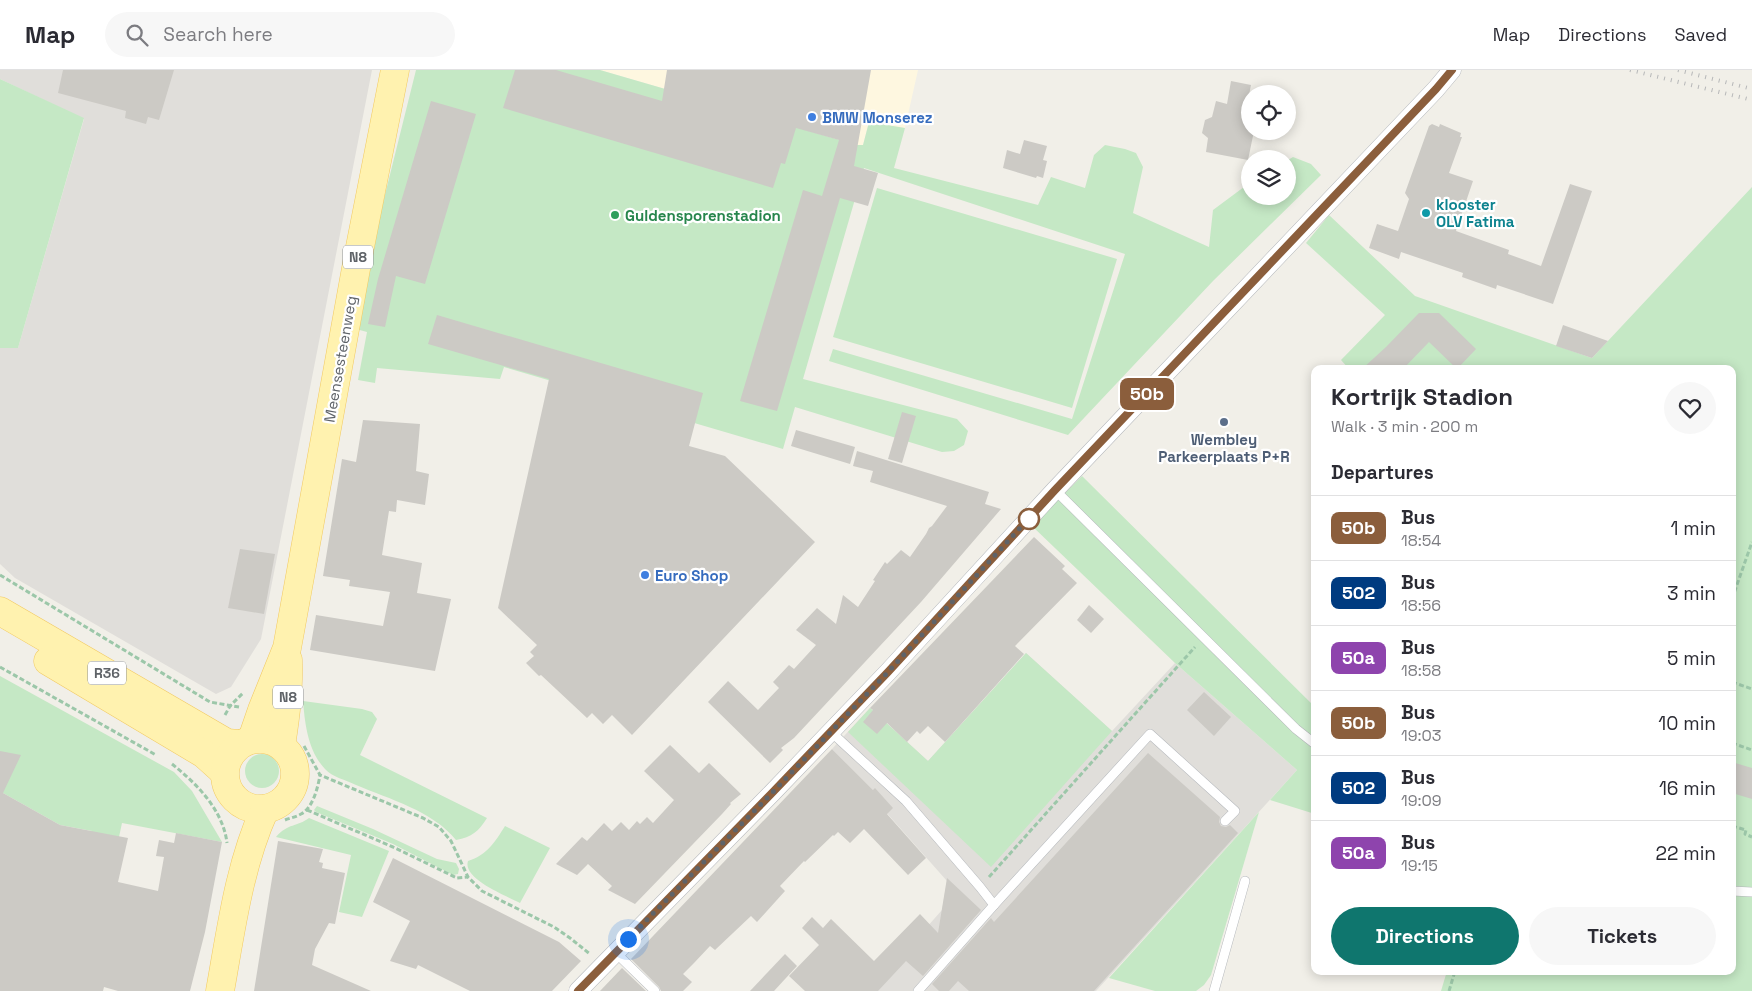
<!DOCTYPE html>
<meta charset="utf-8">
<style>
body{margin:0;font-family:"Space Grotesk",sans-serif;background:#f7f7f7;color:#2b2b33;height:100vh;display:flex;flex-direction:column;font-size:19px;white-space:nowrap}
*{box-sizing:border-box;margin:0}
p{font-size:16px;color:#7c7c81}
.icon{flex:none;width:28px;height:28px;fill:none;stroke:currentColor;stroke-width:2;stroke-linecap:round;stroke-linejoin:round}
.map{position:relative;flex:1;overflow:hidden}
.sheet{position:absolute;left:1311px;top:295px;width:425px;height:610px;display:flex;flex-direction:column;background:#fff;border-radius:10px;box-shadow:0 2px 12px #0003}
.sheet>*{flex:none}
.badge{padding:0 10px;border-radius:8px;font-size:18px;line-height:32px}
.controls{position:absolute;left:1241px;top:15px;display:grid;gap:10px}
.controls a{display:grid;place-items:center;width:55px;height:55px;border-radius:50%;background:#fff;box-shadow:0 2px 12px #0003;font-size:25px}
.you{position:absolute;width:25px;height:25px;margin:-12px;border:4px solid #fff;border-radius:50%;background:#1a73e8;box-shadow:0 0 0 8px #1a73e833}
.map>.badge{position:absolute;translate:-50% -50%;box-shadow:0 0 0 2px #fff}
h2{padding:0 20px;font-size:19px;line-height:45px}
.round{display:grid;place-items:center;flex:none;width:52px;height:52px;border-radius:26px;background:#f7f7f7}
.summary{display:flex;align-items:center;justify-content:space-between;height:85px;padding:0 20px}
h1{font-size:24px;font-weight:600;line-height:38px}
.primary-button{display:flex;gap:10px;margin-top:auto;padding:10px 20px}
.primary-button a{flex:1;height:58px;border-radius:30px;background:#0f766e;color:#fff;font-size:20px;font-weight:600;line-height:58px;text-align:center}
.primary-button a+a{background:#f7f7f7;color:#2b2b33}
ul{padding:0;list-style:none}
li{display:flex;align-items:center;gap:15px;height:65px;padding:0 20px;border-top:1px solid #e1e1e2}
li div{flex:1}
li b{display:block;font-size:19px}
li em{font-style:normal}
li .badge{min-width:55px;font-weight:700;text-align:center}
header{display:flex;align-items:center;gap:30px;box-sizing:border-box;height:70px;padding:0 25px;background:#fff;border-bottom:1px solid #e1e1e2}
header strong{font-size:24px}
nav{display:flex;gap:28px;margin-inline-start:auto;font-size:18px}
.search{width:350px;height:45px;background:#f7f7f7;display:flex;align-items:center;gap:12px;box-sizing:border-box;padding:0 18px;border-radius:28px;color:#7c7c81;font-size:19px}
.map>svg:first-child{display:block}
.commercial{fill:#fef7e0}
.industrial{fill:#e0deda}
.green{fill:#c5e8c5}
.building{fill:#cccac5}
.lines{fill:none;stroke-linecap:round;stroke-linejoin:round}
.lane-casing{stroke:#b5b8bc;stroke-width:10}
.street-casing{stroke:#b5b8bc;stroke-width:19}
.primary-casing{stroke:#f2c960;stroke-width:29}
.path{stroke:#9cc7a9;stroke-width:3;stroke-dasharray:5 2.5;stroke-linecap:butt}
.lane{stroke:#fff;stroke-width:9}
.street{stroke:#fff;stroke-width:18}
.primary{stroke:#fff2af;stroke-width:28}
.rail{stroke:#b6b7b8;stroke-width:4;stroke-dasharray:1 6;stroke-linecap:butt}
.line-casing{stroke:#fff;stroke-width:11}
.line{stroke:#8b5e3c;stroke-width:8}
.walk{stroke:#5f6368;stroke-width:5;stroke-dasharray:0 9}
.shop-dot{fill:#3f7fe0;stroke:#fff;stroke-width:2}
.culture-dot{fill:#0f9aa8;stroke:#fff;stroke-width:2}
.leisure-dot{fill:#2e9e5b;stroke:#fff;stroke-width:2}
.service-dot{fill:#5c6f8a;stroke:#fff;stroke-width:2}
.stop-dot{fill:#fff;stroke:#8b5e3c;stroke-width:2.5}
.labels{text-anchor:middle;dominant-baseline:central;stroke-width:4.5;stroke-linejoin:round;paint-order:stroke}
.shield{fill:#fff;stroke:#8f9295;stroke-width:1}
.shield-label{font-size:14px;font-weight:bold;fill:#5f6368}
.shop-label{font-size:15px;font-weight:bold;fill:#366cbe;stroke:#fff;text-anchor:start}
.culture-label{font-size:15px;font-weight:bold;fill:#0d838f;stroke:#fff;text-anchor:start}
.leisure-label{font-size:15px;font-weight:bold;fill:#27864d;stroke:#fff;text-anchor:start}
.street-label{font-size:15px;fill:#5f6368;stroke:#fff}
.service-label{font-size:15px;font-weight:bold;fill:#4e5e75;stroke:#fff}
</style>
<header>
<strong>Map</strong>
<div class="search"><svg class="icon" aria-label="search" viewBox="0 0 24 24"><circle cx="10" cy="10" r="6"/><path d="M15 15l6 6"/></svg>Search here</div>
<nav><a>Map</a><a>Directions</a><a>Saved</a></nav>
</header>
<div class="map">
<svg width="1752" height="921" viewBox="0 0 1752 921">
<rect width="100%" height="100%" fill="#f1efe8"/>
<path class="commercial" d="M 600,0 L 918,0 L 905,58 L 869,52 L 863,75 L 857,75 Z"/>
<g class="industrial">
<path d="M 0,0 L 372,0 L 261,569 L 231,617 L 216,624 L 15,508 L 0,494 L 0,278 L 18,278 L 84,49 L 0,9 Z"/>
<path d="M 1026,583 L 1112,661 L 1175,593 L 1297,700 L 1096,921 L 844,921 L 903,884 L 942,840 L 947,811 L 869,723 L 873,720 L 832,679 L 870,638 L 928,691 Z"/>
</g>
<g class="green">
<path d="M 416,0 L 600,0 L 857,75 L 863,75 L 869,52 L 905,58 L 894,98 L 1038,135 L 1051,107 L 1085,118 L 1094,85 L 1105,75 L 1125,79 L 1136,83 L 1143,97 L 1133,143 L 1209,177 L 1213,140 L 1248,114 L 1250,113 L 1250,126 L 1288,126 L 1288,90 L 1293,87 L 1311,94 L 1321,105 L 1213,211 L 1068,365 L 829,291 L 833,279 L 1072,349 L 1125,184 L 864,98 L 803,309 L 957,349 L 968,361 L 964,375 L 954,381 L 942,382 L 795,337 L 783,379 L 504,297 L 500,309 L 377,298 L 375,313 L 358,310 L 367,262 L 356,259 L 368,193 Z"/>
<path d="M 0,9 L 84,48 L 18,278 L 0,278 Z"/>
<path d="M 1752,117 L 1752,921 L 1441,921 L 1447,901 L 1732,901 L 1732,299 L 1349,299 L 1341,290 L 1385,245 L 1306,173 L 1329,145 L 1415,226 L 1592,288 Z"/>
<path d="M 877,118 L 1117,189 L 1072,338 L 833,267 Z"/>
<path d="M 1082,406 L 1315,637 L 1315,744 L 1270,730 L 1297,700 L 1175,593 L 1032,456 Z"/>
<path d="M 1026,583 L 1112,661 L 991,797 L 848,662 L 870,638 L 928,691 Z"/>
<path d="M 0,606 L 174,702 L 192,721 L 222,772 L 122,753 L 119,767 L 82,806 L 92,761 L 60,755 L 3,723 L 0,681 Z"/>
<path d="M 303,631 L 362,639 L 372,642 L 377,649 L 360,685 L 487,748 C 479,761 472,767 456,770 C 433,741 389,729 356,715 C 346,710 332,707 325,699 C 308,681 305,654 303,631 Z"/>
<circle cx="262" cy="701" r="17"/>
<path d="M 317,736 L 373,759 L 437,789 L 456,793 L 459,799 L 458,804 L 453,805 L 393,774 L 316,742 L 314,740 Z"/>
<path d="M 1259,742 L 1211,905 L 1204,915 L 1196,921 L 1155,921 L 1109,908 Z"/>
<path d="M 309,748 L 389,781 L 362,847 L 339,842 L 351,785 L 276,767 C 288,753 297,757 309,748 Z"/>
<path d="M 505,756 L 550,778 L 520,833 C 507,826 462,809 468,791 C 487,785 495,772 505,756 Z"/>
</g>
<g class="building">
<path d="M 63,0 L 174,0 L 159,50 L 148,47 L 146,54 L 125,48 L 126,41 L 58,23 Z"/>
<path d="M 515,0 L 556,0 L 662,31 L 667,0 L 871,0 L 854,96 L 878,103 L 868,136 L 840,128 L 777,341 L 740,331 L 803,120 L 822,126 L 839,70 L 796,58 L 785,94 L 781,93 L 773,118 L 503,38 Z"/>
<path d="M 1231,11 L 1251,15 L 1246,40 L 1250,41 L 1250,61 L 1254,61 L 1248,90 L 1206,82 L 1208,68 L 1202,63 L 1205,50 L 1212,47 L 1216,31 L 1227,34 Z"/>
<path d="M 431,31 L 476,44 L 425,214 L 396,206 L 385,257 L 368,254 L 378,209 Z"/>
<path d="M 1432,54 L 1439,57 L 1440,54 L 1461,63 L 1460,67 L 1462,67 L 1449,103 L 1473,111 L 1456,161 L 1509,180 L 1508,184 L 1541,196 L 1570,114 L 1592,121 L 1553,234 L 1497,215 L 1496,219 L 1462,207 L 1463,203 L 1401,182 L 1399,189 L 1369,178 L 1377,154 L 1398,161 L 1409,129 L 1405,123 L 1429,56 Z"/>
<path d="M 1024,70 L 1047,76 L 1043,90 L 1047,91 L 1043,108 L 1037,106 L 1036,108 L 1003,98 L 1007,80 L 1020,84 Z"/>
<path d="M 1419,243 L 1439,243 L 1476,279 L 1457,299 L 1429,272 L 1403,299 L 1362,299 L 1386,277 Z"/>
<path d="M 437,245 L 703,323 L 689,376 L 725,386 L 815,472 L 632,665 L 612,645 L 603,654 L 592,643 L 587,648 L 541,605 L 539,606 L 526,593 L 534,586 L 530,582 L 537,575 L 498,538 L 549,309 L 428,274 Z"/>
<path d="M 1563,255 L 1608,271 L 1592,288 L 1556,276 Z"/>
<path d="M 902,342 L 916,346 L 902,393 L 888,389 Z"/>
<path d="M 363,350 L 420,354 L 416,401 L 429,404 L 425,435 L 397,430 L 396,442 L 389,441 L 382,485 L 422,493 L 417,523 L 451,529 L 435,601 L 310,580 L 316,545 L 383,556 L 390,522 L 349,516 L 350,510 L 323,506 L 342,389 L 356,392 Z"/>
<path d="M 796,360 L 855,377 L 850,394 L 791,376 Z"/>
<path d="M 857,381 L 989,422 L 985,434 L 1001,439 L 921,532 L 794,668 L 781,678 L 783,680 L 770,693 L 708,632 L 728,611 L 758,640 L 779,618 L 773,612 L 789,595 L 794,599 L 816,575 L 796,560 L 817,538 L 836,554 L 843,525 L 858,537 L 875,511 L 873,510 L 885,492 L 887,494 L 901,480 L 910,487 L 926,464 L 929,458 L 932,456 L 947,436 L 870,412 L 873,401 L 853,396 Z"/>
<path d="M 1034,467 L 1065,496 L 1062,499 L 1077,513 L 1015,576 L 1024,584 L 945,672 L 928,656 L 920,664 L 917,661 L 907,672 L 887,653 L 877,664 L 863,652 L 873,640 L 870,638 Z"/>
<path d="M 240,479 L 275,484 L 264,544 L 228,538 Z"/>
<path d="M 1089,535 L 1104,549 L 1091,563 L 1077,550 Z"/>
<path d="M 1204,622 L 1231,647 L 1214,666 L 1187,640 Z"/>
<path d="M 670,675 L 699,703 L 709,693 L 741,724 L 730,733 L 731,734 L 722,744 L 635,834 L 608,820 L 612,816 L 588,794 L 577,805 L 556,794 L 582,767 L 587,771 L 604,753 L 612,761 L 621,752 L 629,760 L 637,751 L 640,754 L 647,747 L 653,753 L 674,730 L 644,701 Z"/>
<path d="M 832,679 L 873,720 L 875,718 L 893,738 L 887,744 L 926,788 L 908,805 L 864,759 L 850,773 L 838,762 L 834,766 L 833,765 L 805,792 L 804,791 L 780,816 L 785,821 L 757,852 L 751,846 L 715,880 L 710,876 L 694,893 L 683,904 L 692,912 L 683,921 L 661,921 L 659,917 L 631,889 Z"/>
<path d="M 0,681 L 21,685 L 3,723 L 60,755 L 128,768 L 118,812 L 158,821 L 164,787 L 156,786 L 159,770 L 174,773 L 176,763 L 222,772 L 205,862 L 190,921 L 118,921 L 104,917 L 103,921 L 0,921 Z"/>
<path d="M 1148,683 L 1220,747 L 1219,752 L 1221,756 L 1226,757 L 1230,755 L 1238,763 L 1094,921 L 969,921 L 958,911 L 949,921 L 939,921 L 932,914 L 991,848 L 994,852 Z"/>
<path d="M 1732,692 L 1752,698 L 1752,729 L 1732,723 Z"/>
<path d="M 278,771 L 323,779 L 319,792 L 323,793 L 322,798 L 345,803 L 335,854 L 329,853 L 315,879 L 312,895 L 371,921 L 254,921 Z"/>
<path d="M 393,788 L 559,872 L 581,891 L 552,921 L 470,921 L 418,895 L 416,899 L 390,891 L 410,851 L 373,832 Z"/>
<path d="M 947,808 L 981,840 L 923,906 L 906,891 L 878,921 L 805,921 L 789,906 L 819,875 L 802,858 L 812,847 L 823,858 L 831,849 L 874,891 L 920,844 L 938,863 Z"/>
<path d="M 785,884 L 797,896 L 774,921 L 750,921 Z"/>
<path d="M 622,898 L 646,921 L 600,921 Z"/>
</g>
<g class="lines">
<defs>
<g id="lane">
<path d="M 1055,420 L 1296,659 L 1315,674"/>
<path d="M 831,662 L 906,731 L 980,817 L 994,835"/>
<path d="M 1732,821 L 1752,822"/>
<path d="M 615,882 L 655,921"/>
<path d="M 918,921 L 994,835 L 1150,664 L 1235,741 L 1225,751"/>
<path d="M 1214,921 L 1245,811"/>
</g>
<path id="street" d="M 578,921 L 772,723 L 888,602 L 1055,420 L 1436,19 L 1452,0"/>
<g id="primary">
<path d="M 0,541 L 227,673 L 240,674"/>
<path d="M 48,591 L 204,684 L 224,702"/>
<circle cx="260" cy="704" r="35"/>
<path d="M 252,669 L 262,640 L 287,578 L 359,182 L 395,0"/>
<path d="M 281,675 C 286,646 289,619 288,590"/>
<path d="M 220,921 C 231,860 239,796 265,739"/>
</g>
</defs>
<use href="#lane" class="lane-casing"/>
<use href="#street" class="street-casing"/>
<use href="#primary" class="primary-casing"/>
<g class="path">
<path d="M 0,505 L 210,632 L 239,637"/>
<path d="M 1732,529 L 1752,472"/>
<path d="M 0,597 L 156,685"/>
<path d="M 1732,612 L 1752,619"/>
<path d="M 225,645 L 230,636 L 243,623"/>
<path d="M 1732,673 L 1752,680"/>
<path d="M 304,676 L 320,705 L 423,748 L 439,757 L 451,771 L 468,807 L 482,821 L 554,857 L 570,868 L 590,884"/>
<path d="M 172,694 C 197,714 223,740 227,773"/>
<path d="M 307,740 L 393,777 L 457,808 L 468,807"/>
<path d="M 285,750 C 290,748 296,747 301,744 C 313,738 318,717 320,705"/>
<path d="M 1732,756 L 1746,760 L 1745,764 L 1752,767"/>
<path d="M 989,807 L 1195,577"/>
<path d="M 1449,921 L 1455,901"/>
</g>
<use href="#lane" class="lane"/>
<use href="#street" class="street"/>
<use href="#primary" class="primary"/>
<g class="rail">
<path d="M 1630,0 L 1752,30"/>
<path d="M 1678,0 L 1752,19"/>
</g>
</g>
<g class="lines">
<defs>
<path id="line" d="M 578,921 L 772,723 L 888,602 L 1055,420 L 1436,19 L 1452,0"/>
</defs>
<use href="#line" class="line-casing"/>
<use href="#line" class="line"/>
<path class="walk" d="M 628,869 L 772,723 L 888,602 L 1031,446 L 1029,449"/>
</g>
<g class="shop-dot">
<circle cx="812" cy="47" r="5"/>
<circle cx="645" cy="505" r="5"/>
</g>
<circle class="culture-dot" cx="1426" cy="143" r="5"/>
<circle class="leisure-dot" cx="615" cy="145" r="5"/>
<circle class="service-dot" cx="1224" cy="352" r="5"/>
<circle class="stop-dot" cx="1029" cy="449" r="10"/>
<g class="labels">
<g class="shield">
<rect x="343" y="175.5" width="30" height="23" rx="4"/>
<rect x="88" y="591.5" width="38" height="23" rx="4"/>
<rect x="273" y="615.5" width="30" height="23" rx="4"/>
</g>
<g class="shield-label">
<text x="358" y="187">N8</text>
<text x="107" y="603">R36</text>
<text x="288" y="627">N8</text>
</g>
<g class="shop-label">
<text x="822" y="47">BMW Monserez</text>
<text x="655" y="505">Euro Shop</text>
</g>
<g class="culture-label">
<text x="1436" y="134">klooster<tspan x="1436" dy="17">OLV Fatima</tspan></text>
</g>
<g class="leisure-label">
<text x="625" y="145">Guldensporenstadion</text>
</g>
<g class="street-label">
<text transform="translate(340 289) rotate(-80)">Meensesteenweg</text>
</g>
<g class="service-label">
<text x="1224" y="369">Wembley<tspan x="1224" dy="17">Parkeerplaats P+R</tspan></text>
</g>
</g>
</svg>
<div class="controls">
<a><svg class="icon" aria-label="locate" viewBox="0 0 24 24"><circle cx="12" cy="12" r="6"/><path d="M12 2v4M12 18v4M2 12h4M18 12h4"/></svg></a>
<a><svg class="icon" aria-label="layers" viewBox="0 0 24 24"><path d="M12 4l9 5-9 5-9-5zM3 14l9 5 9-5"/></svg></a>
</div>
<div class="you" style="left:628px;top:869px"></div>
<b class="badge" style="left:1147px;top:324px;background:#8b5e3c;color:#fff">50b</b>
<section class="sheet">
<div class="summary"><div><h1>Kortrijk Stadion</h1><p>Walk · 3 min · 200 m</p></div><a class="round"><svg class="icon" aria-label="heart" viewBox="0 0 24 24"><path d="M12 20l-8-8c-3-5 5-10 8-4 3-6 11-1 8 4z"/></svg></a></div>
<h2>Departures</h2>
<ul>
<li><span class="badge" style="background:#8b5e3c;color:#fff">50b</span><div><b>Bus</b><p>18:54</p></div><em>1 min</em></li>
<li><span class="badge" style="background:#003b80;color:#fff">502</span><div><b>Bus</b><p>18:56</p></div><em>3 min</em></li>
<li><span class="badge" style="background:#8e44ad;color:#fff">50a</span><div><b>Bus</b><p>18:58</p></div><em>5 min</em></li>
<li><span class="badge" style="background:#8b5e3c;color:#fff">50b</span><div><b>Bus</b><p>19:03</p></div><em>10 min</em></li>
<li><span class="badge" style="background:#003b80;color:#fff">502</span><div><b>Bus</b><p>19:09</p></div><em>16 min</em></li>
<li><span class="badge" style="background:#8e44ad;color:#fff">50a</span><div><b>Bus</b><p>19:15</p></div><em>22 min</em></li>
</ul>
<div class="primary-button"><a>Directions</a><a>Tickets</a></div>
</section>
</div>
